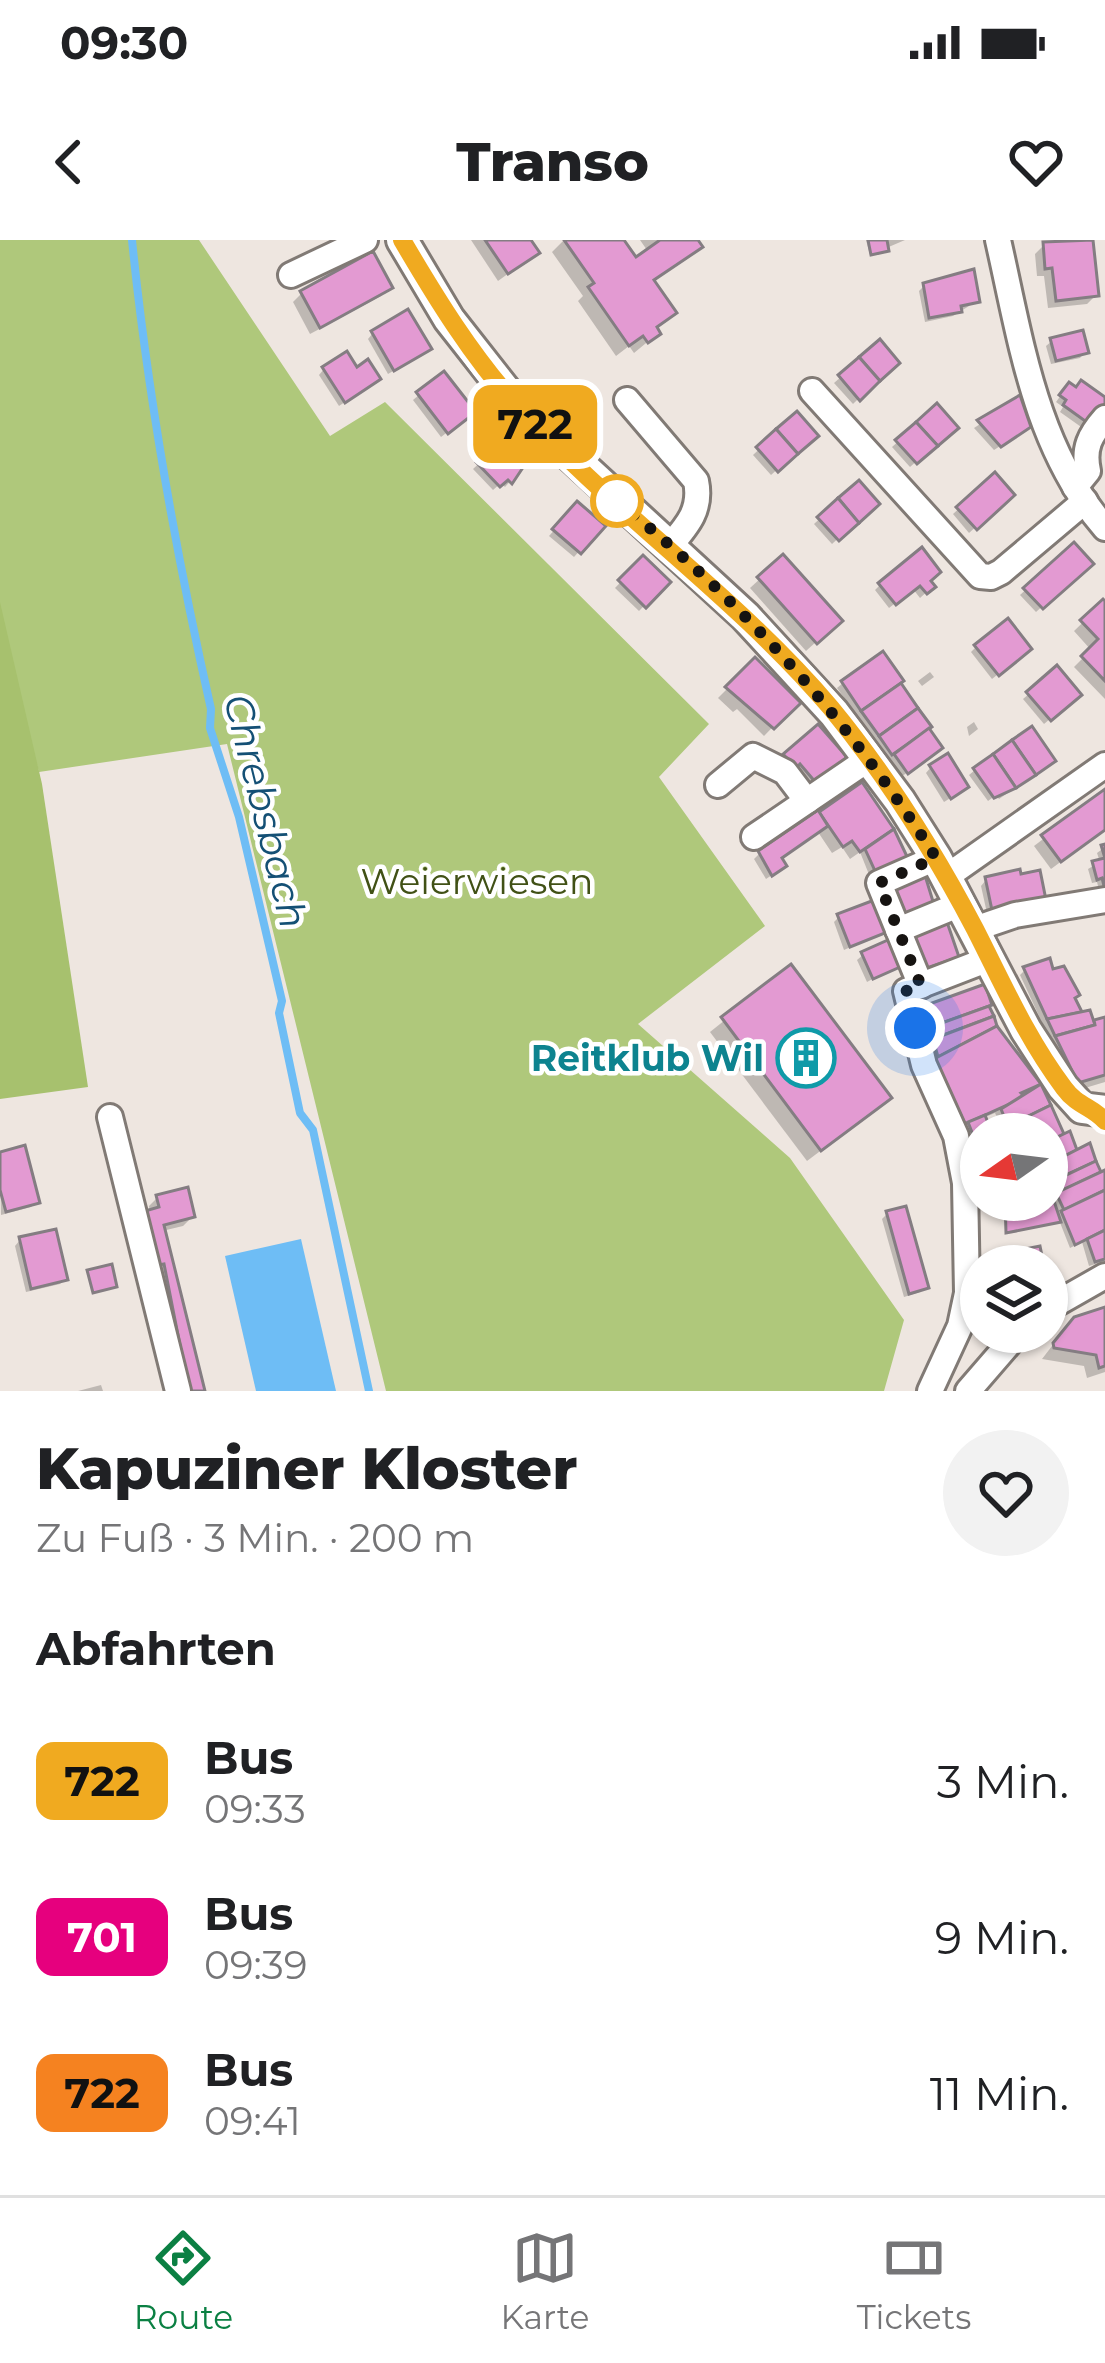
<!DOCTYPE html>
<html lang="de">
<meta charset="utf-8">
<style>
body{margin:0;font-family:Montserrat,sans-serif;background:#f2f2f2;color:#202124;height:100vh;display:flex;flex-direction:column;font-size:45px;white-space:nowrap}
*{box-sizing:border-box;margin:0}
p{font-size:39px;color:#757577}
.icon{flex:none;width:66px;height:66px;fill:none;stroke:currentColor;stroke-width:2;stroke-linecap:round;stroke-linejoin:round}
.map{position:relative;height:1151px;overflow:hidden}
.panel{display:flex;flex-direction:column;background:#fff;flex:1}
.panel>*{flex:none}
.badge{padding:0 24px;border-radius:18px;font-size:42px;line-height:78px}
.needle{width:78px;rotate:256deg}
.fabs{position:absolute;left:960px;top:873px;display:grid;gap:24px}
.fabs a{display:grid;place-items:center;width:108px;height:108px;border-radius:50%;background:#fff;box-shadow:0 3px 9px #0004;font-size:60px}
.you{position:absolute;width:60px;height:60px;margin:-30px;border:9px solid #fff;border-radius:50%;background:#1a73e8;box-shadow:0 0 0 18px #1a73e833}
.map>.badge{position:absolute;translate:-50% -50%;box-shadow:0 0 0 6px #fff}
h2{padding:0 36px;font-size:45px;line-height:108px}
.round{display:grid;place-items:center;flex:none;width:126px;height:126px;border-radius:63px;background:#f2f2f2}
.summary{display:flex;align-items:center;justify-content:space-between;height:204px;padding:0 36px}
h1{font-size:57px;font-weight:800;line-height:90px}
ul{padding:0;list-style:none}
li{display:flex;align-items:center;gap:36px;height:156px;padding:0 36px}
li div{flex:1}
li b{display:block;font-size:45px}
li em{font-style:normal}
li .badge{min-width:132px;font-weight:700;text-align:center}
.status{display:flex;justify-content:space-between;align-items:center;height:84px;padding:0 60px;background:#fff;direction:ltr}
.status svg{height:33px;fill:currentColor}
header{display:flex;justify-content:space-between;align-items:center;height:156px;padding:0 36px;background:#fff;font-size:54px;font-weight:800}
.menu{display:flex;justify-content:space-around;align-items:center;height:168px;border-top:3px solid #e0e0e0;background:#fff;font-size:33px;color:#757577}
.menu a{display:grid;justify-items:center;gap:6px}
.menu .on{color:#0b8043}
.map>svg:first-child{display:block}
.green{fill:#afc87b}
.forest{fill:#a7c16e}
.water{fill:#6ebdf5}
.shadow{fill:#0003}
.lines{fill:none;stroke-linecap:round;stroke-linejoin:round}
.stream{stroke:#6ebdf5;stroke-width:8}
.building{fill:#e39ad2;stroke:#847d82;stroke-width:3}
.minor-casing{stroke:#817a75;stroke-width:30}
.major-casing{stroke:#817a75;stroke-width:36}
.minor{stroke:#fff;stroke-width:24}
.major{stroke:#fff;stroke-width:30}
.line-casing{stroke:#fff;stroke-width:27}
.line{stroke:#f0aa20;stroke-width:18}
.walk{stroke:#161311;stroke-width:12;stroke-dasharray:0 21.6}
.stop-dot{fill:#fff;stroke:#f0aa20;stroke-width:6}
.labels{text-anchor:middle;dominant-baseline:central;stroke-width:9;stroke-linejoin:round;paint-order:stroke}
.park-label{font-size:36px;fill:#415116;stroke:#fff}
.culture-label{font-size:36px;font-weight:bold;fill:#0d838f;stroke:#fff;text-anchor:end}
.water-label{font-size:39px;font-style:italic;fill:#145075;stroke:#fff}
</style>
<div class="status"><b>09:30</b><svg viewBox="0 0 49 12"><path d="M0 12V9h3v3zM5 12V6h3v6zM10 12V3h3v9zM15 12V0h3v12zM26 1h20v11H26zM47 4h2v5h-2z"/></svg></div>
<header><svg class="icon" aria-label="back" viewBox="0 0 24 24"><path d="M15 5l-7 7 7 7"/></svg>Transo<svg class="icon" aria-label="heart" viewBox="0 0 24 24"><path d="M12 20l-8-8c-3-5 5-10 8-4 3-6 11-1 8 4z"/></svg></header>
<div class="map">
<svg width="1105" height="1151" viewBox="0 0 1105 1151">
<rect width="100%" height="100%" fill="#eee6e0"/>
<path class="green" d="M 0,0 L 199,0 L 330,196 L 385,162 L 709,484 L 659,537 L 765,686 L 638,784 L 790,918 L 904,1080 L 884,1151 L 386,1151 L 227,504 L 39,532 L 0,392 Z"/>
<path class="forest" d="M 0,362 L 42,544 L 88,847 L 0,859 Z"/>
<path class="water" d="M 301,999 L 336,1151 L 256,1151 L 225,1016 Z"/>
<g class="shadow">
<path d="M 471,0 L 528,0 L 536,13 L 498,41 Z"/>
<path d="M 564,0 L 620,0 L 636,22 L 649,13 L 640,0 L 694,0 L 699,6 L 652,43 L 673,73 L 654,89 L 657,94 L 634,113 L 629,106 L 616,116 L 578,61 L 583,56 L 552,12 Z"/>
<path d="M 866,0 L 905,0 L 870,15 Z"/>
<path d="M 1090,0 L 1096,55 L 1087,64 L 1048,68 L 1044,36 L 1037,36 L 1035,14 L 1044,5 Z"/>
<path d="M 924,46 L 977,61 L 953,76 L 925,82 L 919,51 Z"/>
<path d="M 389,47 L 381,56 L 310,94 L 293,62 L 302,53 Z"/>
<path d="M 373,93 L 422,114 L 388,134 L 368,99 Z"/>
<path d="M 1052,101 L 1085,112 L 1080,118 L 1051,124 L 1046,106 Z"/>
<path d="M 880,103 L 896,122 L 853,164 L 834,143 Z"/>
<path d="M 324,129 L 356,131 L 371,144 L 339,166 L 319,135 Z"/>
<path d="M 443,135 L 467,177 L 441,197 L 413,160 Z"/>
<path d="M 1075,150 L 1105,160 L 1084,189 L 1060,172 L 1063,167 L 1056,162 L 1064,151 Z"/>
<path d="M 1018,159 L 1022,192 L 994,210 L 974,188 Z"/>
<path d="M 936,168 L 954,188 L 910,227 L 892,207 Z"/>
<path d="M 796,175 L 815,196 L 771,235 L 753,215 Z"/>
<path d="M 502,202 L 517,234 L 505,247 L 501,243 L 493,250 L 473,229 Z"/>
<path d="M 995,236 L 1011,255 L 969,293 L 953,274 Z"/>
<path d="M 858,244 L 876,264 L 832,304 L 814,284 Z"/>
<path d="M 577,265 L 602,286 L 574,317 L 549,296 Z"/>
<path d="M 1074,306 L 1090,323 L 1036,372 L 1020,355 Z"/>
<path d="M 783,318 L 839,381 L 806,411 L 750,348 Z"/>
<path d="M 643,319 L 667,342 L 639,371 L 615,348 Z"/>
<path d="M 927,341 L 932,347 L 920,358 L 913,349 L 889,368 L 875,350 L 880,345 Z"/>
<path d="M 1103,363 L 1105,365 L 1105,459 L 1074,427 L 1091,410 L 1074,391 Z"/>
<path d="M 976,407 L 1023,414 L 992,439 L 971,412 Z"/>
<path d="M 755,421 L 796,463 L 764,496 L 737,469 L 733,472 L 718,458 Z"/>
<path d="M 1057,430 L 1078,455 L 1044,484 L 1023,459 Z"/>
<path d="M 930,432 L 934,437 L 922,446 L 918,441 Z"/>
<path d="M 843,443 L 934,513 L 901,537 L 837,448 Z"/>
<path d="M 974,482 L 978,489 L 969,496 L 967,487 Z"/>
<path d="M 818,488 L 843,517 L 810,547 L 780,521 Z"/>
<path d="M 1047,526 L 999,559 L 996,555 L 988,561 L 969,535 L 975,530 Z"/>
<path d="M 931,527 L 960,552 L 944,562 L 926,533 Z"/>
<path d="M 862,546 L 892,590 L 907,624 L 870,637 L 860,612 L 850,619 L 842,607 L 832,613 L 818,592 L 779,619 L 778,631 L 766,639 L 754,619 L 760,613 Z"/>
<path d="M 1105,552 L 1105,589 L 1051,629 L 1034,606 Z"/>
<path d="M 1105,607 L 1105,648 L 1099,650 L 1097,642 L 1092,643 L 1088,629 L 1100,622 L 1097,613 Z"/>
<path d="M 1018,633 L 988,678 L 981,646 L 986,640 Z"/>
<path d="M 839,677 L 886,691 L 844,710 L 834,682 Z"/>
<path d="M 863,715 L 896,726 L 867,742 L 857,720 Z"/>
<path d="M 790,728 L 876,869 L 807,921 L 710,792 Z"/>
<path d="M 1025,730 L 1072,759 L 1092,786 L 1105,780 L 1105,842 L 1065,854 L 1052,804 L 1020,735 Z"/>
<path d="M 917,776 L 993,785 L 1038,846 L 1063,898 L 1075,914 L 1088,908 L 1100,936 L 1105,933 L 1105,1021 L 1089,1026 L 1082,1002 L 1070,1008 L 1059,980 L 1005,993 L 1007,962 L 1047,960 L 1047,949 L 1051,962 L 1058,955 L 1053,942 L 1047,945 L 1047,894 L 1005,894 L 995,873 L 983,878 L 985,889 L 971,894 L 967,885 L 955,890 Z"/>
<path d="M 0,915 L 37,962 L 31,967 L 1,975 Z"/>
<path d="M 158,957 L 192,977 L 183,986 L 162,991 L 202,1151 L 179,1151 L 149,966 Z"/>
<path d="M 887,974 L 926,1047 L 920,1052 L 904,1057 L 882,979 Z"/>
<path d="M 20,1000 L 65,1039 L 60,1044 L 26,1052 L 15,1006 Z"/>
<path d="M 1105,1070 L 1105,1132 L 1087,1138 L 1084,1126 L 1042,1119 L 1062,1093 Z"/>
<path d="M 101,1145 L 103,1151 L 78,1151 Z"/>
</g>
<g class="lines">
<path class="stream" d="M 132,0 C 148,158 176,314 211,469 L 210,488 L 239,577 L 282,761 L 279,773 L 300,873 L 313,890 L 369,1151"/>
</g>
<g class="building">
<path d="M 485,0 L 531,0 L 540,13 L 508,34 Z"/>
<path d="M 564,0 L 624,0 L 636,17 L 660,0 L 698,0 L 703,7 L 654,40 L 677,73 L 657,87 L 661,94 L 648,103 L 643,96 L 629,106 L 588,47 L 594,43 Z"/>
<path d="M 868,0 L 887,0 L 889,11 L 871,15 Z"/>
<path d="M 1093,0 L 1099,56 L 1056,61 L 1052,28 L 1045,29 L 1043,2 Z"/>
<path d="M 373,11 L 393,48 L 320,88 L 300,51 Z"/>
<path d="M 974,29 L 980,62 L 961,66 L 962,72 L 929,78 L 923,43 Z"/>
<path d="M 408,69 L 432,109 L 394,131 L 371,91 Z"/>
<path d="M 1083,90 L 1089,113 L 1056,121 L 1050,98 Z"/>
<path d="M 880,99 L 900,123 L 880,141 L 859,117 Z"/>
<path d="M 347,111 L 357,127 L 368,119 L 381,139 L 345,163 L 322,127 Z"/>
<path d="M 859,117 L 880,141 L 860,161 L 838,135 Z"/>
<path d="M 444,131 L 476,172 L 448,194 L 416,152 Z"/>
<path d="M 1081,140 L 1105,157 L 1105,167 L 1092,186 L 1063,165 L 1066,160 L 1059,155 L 1069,142 L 1076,147 Z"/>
<path d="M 1020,155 L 1031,187 L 1001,207 L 977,180 Z"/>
<path d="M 937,163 L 959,188 L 938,206 L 916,182 Z"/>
<path d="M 797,171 L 819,196 L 798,214 L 776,189 Z"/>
<path d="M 916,182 L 938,206 L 917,224 L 895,200 Z"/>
<path d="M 776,189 L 798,214 L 778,232 L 756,207 Z"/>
<path d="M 502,197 L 526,223 L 512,244 L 508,240 L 500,247 L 476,222 Z"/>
<path d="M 995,232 L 1015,255 L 977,290 L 956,267 Z"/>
<path d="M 859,240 L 880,264 L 859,283 L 838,258 Z"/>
<path d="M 838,258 L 859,283 L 839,301 L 817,277 Z"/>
<path d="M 577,261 L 606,286 L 581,314 L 552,289 Z"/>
<path d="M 1074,302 L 1094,324 L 1043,369 L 1023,348 Z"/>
<path d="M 922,307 L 941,332 L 931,341 L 936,347 L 927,354 L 920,346 L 896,365 L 878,343 Z"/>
<path d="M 783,314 L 843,381 L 817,404 L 757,337 Z"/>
<path d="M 643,315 L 671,342 L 646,368 L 618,340 Z"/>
<path d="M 1103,359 L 1105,361 L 1105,441 L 1081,416 L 1098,399 L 1080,380 Z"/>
<path d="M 1008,378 L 1032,409 L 999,436 L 974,405 Z"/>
<path d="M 883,411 L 904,441 L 861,471 L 841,441 Z"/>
<path d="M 755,417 L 801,463 L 774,489 L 725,447 Z"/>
<path d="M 1057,425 L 1082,455 L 1051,481 L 1026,452 Z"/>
<path d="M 901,443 L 918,468 L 879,496 L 861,471 Z"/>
<path d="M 918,468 L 932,487 L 892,515 L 879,496 Z"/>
<path d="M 818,484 L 847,517 L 817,544 L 800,524 L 796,528 L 783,514 Z"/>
<path d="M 1032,486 L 1056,521 L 1036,535 L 1012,500 Z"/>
<path d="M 929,488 L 943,508 L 908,534 L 894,514 Z"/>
<path d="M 1012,500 L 1036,535 L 1016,548 L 993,514 Z"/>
<path d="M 948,513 L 969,547 L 951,559 L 929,525 Z"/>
<path d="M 993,514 L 1016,548 L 994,558 L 973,528 Z"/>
<path d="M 862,542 L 894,589 L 860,612 L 852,601 L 843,607 L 819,572 Z"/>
<path d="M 1105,549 L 1105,590 L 1061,622 L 1041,595 Z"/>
<path d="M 818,570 L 828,586 L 782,618 L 787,626 L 772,636 L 758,611 Z"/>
<path d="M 894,589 L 911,625 L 876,633 L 865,609 Z"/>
<path d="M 1105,604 L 1105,646 L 1104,646 L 1102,638 L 1097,640 L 1092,621 L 1105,618 L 1101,605 Z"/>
<path d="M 1020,629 L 1021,634 L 1040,630 L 1046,660 L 993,675 L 985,637 Z"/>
<path d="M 924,632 L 935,668 L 900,679 L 888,643 Z"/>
<path d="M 877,659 L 890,691 L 850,707 L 837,674 Z"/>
<path d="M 947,682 L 959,717 L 924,729 L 912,694 Z"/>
<path d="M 888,700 L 900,727 L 873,739 L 861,712 Z"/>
<path d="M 1050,718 L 1053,729 L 1064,726 L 1080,755 L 1075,758 L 1082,772 L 1047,779 L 1023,727 Z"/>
<path d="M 791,724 L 892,858 L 821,911 L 721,777 Z"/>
<path d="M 985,744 L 992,765 L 928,788 L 921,767 Z"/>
<path d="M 989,766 L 994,776 L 933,799 L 928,788 Z"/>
<path d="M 1090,770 L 1095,785 L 1055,796 L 1047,779 Z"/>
<path d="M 994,776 L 997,786 L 938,817 L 933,799 Z"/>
<path d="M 1105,777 L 1105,835 L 1078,843 L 1055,796 L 1095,785 L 1094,780 Z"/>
<path d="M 997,786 L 1041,844 L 1021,853 L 1025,857 L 965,884 L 934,819 Z"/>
<path d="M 1041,844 L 1051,865 L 1008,886 L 1001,869 Z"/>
<path d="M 1051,865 L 1064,894 L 1047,902 L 1047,894 L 1012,894 L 1008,886 Z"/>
<path d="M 985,875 L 990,888 L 973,895 L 968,882 Z"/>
<path d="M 1070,891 L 1077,910 L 1047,925 L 1047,902 Z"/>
<path d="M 1090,903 L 1096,921 L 1048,943 L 1047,925 Z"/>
<path d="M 25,905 L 40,963 L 6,972 L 0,950 L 0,912 Z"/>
<path d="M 1096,921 L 1101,932 L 1059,952 L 1054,941 Z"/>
<path d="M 1105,930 L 1105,950 L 1064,970 L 1056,953 Z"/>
<path d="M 1048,943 L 1061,982 L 1006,993 L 1005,960 L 1047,960 Z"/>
<path d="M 188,947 L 195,977 L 164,985 L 205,1151 L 189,1151 L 164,1024 L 158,1025 L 145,971 L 159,967 L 156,955 Z"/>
<path d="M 1105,950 L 1105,990 L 1075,1005 L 1061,971 Z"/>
<path d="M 906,966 L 929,1048 L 909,1054 L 886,971 Z"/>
<path d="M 56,989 L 68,1040 L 31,1049 L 19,997 Z"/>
<path d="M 1105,990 L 1105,1019 L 1095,1022 L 1087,999 Z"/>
<path d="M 1040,1006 L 1044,1026 L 1002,1026 L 999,1014 Z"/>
<path d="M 112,1024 L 117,1047 L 93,1053 L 87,1030 Z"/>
<path d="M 1105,1067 L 1105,1126 L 1099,1128 L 1096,1115 L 1054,1108 L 1053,1103 L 1074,1077 Z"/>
</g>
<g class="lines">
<defs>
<g id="minor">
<path d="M 998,0 C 1021,101 1035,207 1105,288"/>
<path d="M 291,35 L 365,0"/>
<path d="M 812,151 L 980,336 L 991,337 L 1001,332 L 1085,261"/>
<path d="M 627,160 L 696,241 C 702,270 687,286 669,307"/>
<path d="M 1075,247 L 1088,231 C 1083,208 1090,195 1105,178"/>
<path d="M 718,545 L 753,516 L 785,532 L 807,561"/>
<path d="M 754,597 L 870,518"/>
<path d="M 946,637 L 1105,525"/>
<path d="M 974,689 L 1015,675 L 1105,660"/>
<path d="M 898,690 L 961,664"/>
<path d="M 921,746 L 879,643 L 936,618"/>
<path d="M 110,877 L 178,1151"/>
<path d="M 1047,1069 L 1105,1036"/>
<path d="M 930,1151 L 960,1086 L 967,1053 L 965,943 L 956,896 L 924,825 L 906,751 L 989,719"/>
<path d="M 968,1151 L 1019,1092"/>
</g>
<path id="major" d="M 402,0 L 449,79 L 519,168 L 745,376 L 834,473 L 900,561 L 936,618 L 1026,790 L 1063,847 L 1082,868 L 1105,871"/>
</defs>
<use href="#minor" class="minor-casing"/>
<use href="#major" class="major-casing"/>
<use href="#minor" class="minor"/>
<use href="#major" class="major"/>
</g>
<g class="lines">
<defs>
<path id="line" d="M 402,0 C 436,58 471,115 516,165 C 614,273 736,356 831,468 C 887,536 934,611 975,689 C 1003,744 1027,799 1064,848 C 1077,866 1093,867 1105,881"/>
</defs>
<use href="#line" class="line-casing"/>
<use href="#line" class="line"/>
<path class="walk" d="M 617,261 C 743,362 850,481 936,618 L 879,643 L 921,746 L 906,751 L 915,788"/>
</g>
<defs>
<symbol id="building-ring" viewBox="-11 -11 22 22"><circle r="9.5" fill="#fff" stroke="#0f9aa8" stroke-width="1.5"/><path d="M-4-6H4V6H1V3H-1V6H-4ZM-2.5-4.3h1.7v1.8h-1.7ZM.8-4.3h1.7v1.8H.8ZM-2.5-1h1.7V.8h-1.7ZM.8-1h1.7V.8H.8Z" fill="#0f9aa8"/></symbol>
</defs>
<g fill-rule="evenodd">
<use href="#building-ring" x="773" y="785" width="66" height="66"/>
</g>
<circle class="stop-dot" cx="617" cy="261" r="24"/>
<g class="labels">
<g class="park-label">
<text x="477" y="641">Weierwiesen</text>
</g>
<g class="culture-label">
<text x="764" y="818">Reitklub Wil</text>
</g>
<g class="water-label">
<text transform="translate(266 571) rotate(76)">Chrebsbach</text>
</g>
</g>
</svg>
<div class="fabs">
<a><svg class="needle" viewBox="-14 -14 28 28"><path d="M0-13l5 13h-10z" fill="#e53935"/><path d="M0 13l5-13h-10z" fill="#757577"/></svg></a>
<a><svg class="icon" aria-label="layers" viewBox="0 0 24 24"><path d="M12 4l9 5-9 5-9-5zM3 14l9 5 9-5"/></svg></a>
</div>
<div class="you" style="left:915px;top:788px"></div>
<b class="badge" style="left:535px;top:184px;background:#f0aa20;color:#111">722</b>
</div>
<section class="panel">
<div class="summary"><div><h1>Kapuziner Kloster</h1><p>Zu Fuß · 3 Min. · 200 m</p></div><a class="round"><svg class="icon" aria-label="heart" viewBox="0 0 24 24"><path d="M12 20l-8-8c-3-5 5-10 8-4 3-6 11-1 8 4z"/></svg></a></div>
<h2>Abfahrten</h2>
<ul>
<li><span class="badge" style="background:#f0aa20;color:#111">722</span><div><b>Bus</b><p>09:33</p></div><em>3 Min.</em></li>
<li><span class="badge" style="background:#e6007e;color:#fff">701</span><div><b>Bus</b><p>09:39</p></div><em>9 Min.</em></li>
<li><span class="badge" style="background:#f58220;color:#111">722</span><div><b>Bus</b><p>09:41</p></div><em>11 Min.</em></li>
</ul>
</section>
<nav class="menu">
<a class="on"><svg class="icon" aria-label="directions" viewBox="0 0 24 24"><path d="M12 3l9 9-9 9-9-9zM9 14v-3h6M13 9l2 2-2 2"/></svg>Route</a>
<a><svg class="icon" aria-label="map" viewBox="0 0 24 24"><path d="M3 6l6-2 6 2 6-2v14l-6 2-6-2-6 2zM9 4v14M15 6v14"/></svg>Karte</a>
<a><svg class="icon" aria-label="tickets" viewBox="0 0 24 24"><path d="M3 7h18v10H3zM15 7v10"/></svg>Tickets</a>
</nav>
